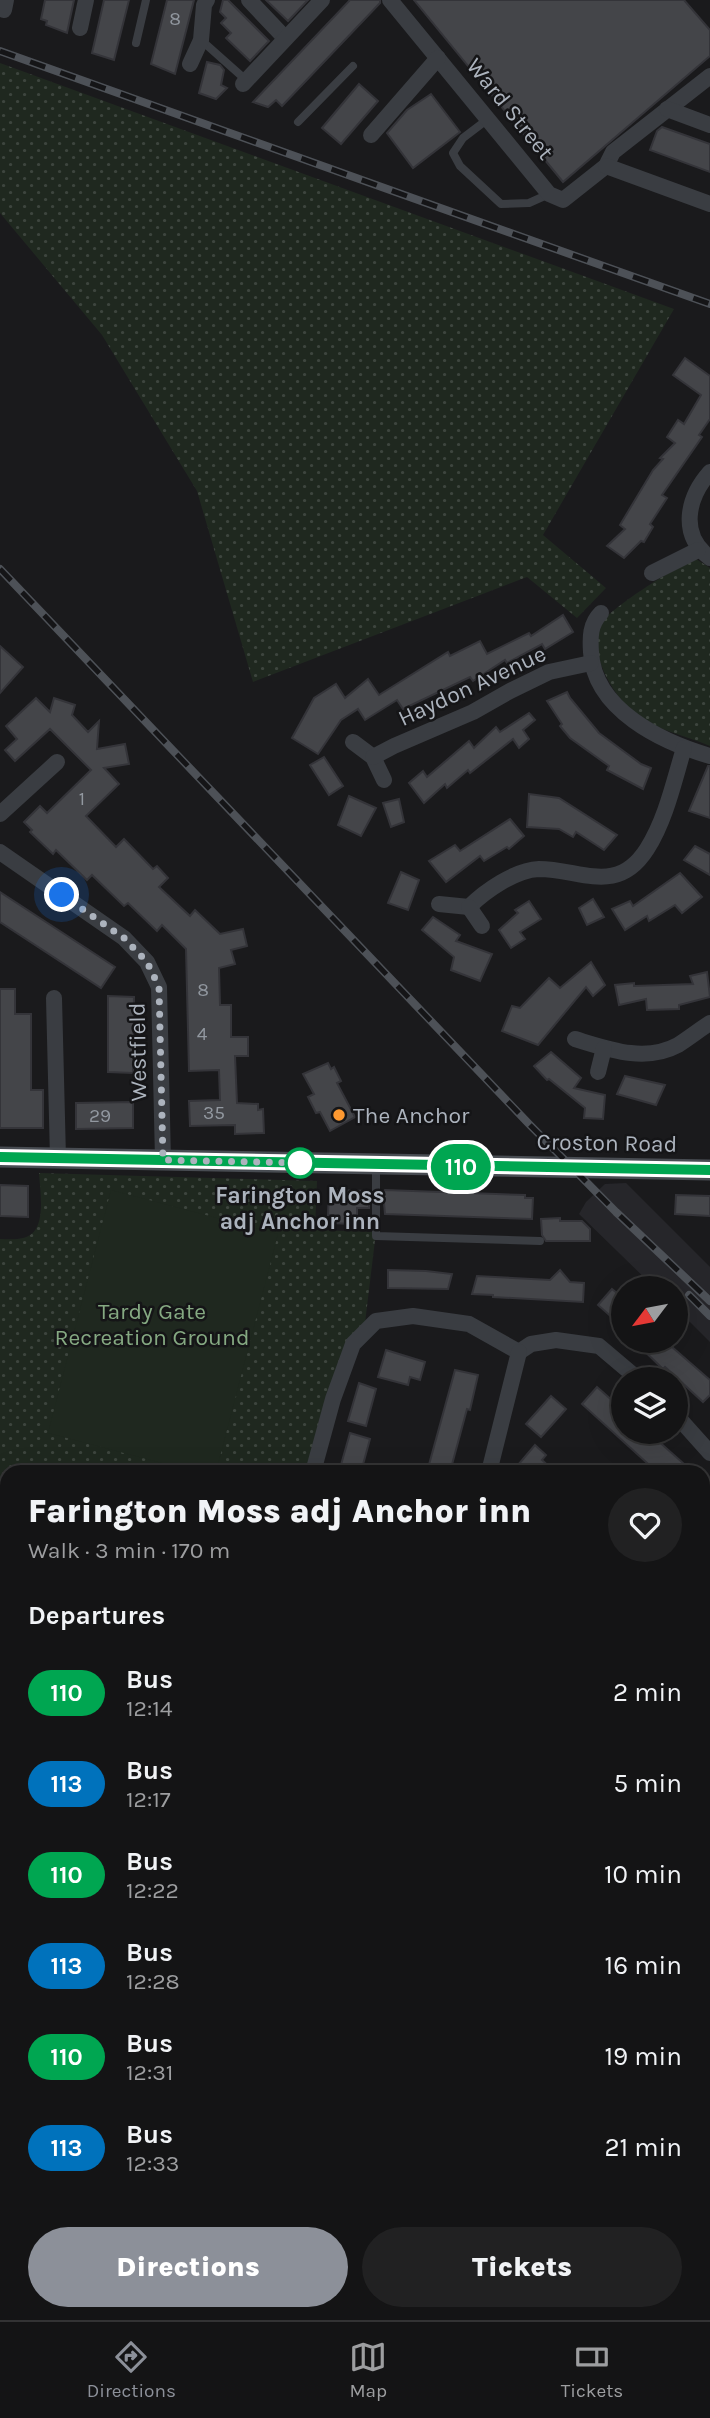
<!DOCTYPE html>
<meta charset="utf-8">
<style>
body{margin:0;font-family:Karla,sans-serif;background:#212122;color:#f1f3f6;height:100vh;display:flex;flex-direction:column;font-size:26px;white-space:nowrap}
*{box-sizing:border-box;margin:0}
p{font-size:23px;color:#9d9ea0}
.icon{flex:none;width:38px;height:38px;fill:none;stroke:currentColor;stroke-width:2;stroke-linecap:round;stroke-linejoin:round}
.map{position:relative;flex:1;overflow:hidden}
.drawer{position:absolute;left:0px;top:1465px;width:710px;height:856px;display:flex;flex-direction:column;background:#141415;border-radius:21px 21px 0 0;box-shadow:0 7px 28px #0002,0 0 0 2px #333334}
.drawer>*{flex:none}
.badge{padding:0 14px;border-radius:23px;font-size:24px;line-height:46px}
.needle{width:46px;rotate:238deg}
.fabs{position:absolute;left:611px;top:1276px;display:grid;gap:14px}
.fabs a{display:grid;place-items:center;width:77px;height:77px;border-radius:50%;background:#141415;box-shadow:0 7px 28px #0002,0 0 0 2px #333334;font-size:35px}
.you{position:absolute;width:35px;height:35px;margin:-18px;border:5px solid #fff;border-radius:50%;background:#1a73e8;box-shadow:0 0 0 10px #1a73e833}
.map>.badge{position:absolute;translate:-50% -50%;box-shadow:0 0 0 4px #fff}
h2{padding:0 28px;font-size:26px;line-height:63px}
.round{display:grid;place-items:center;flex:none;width:74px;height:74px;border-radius:37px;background:#212122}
.overview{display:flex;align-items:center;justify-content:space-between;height:119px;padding:0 28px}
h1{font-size:33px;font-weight:800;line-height:52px}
.primary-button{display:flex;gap:14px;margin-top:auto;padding:14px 28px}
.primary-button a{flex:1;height:80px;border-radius:42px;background:#8c9099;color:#fff;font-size:28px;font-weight:800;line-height:80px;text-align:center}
.primary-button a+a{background:#212122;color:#f1f3f6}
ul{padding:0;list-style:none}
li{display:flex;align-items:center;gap:21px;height:91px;padding:0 28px}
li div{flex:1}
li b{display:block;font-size:26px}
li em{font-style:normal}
li .badge{min-width:77px;font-weight:700;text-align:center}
.dock{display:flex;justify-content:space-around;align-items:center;height:98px;border-top:2px solid #333334;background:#141415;font-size:19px;color:#9d9ea0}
.dock a{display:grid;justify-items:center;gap:4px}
.dock .active{color:#8c9099}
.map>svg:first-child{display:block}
.built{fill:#26262a}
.green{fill:url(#green-dots)}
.pitch{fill:#1f281f}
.building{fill:#444549;stroke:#343439;stroke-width:2}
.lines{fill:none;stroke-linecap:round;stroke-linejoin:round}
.lane{stroke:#3a3d42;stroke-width:8}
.street{stroke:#3a3d42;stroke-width:16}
.secondary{stroke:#484c52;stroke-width:21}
.rail-casing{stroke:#4d5157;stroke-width:8}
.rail{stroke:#151517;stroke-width:5;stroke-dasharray:16;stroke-linecap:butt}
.line-casing{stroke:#fff;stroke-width:16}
.line{stroke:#00a651;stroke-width:10}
.walk{stroke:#acb3bd;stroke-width:7;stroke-dasharray:0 12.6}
.poi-dot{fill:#fd9931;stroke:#151517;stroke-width:2.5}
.stop-dot{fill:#fff;stroke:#00a651;stroke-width:3.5}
.labels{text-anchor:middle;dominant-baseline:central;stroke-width:5;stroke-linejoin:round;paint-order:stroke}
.number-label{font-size:19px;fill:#9298a0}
.street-label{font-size:23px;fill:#acb3bd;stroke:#151517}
.poi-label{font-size:23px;fill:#acb3bd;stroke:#151517;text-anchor:start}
.stop-label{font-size:23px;font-weight:bold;fill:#acb3bd;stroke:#151517}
.park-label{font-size:23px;fill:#85a982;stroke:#151517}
</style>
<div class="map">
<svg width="710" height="2320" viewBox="0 0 710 2320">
<defs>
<pattern id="green-dots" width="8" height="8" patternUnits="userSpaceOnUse" patternTransform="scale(1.75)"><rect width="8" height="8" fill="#1f281f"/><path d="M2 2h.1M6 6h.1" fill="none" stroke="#3d453e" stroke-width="1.8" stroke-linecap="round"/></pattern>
</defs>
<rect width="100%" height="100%" fill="#1a1a1c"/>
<g class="built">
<path d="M 626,1183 L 710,1267 L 710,1342 L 676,1308 L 676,1288 L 655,1288 L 579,1214 L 586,1202 L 605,1184 Z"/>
<path d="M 710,1653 L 710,1832 L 704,1839 L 704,1660 Z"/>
<path d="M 124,2314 L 279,2314 L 274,2320 L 118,2320 Z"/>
</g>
<g class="green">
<path d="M 0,63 L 674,309 L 543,535 L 606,588 L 577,618 L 527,577 L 253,682 L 197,491 L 102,335 L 0,213 Z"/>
<path d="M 696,559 L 710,568 L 710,746 C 684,735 654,730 632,711 C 612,693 588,653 600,625 C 607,610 678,565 696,559 Z"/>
<path d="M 39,1173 L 317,1181 L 315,1230 L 376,1232 L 365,1323 L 306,1472 L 7,1472 L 7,1494 L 0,1493 L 0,1239 C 7,1239 16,1240 23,1238 C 48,1233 40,1192 39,1173 Z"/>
</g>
<path class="pitch" d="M 111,1190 L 278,1234 L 216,1472 L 196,1472 L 48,1433 Z"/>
<g class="building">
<path d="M 45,0 L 74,0 L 67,33 L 46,25 L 47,21 L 41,19 Z"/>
<path d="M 104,0 L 129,0 L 114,60 L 92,53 Z"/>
<path d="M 167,0 L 194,0 L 175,74 L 151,64 Z"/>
<path d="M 223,0 L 228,0 L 269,41 L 250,61 L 226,38 L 231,33 L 221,23 L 226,18 L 220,12 Z"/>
<path d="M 266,0 L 308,0 L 288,21 Z"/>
<path d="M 350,0 L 380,0 L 380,3 L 282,106 L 276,100 L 268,107 L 253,102 Z"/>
<path d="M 414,0 L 684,0 L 710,30 L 710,56 L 563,182 Z"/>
<path d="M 207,62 L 220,65 L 224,70 L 221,85 L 227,88 L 216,99 L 199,93 Z"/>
<path d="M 359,84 L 378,101 L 341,144 L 322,128 Z"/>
<path d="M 431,94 L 460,132 L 413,168 L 387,133 L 407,110 Z"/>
<path d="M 662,127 L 710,144 L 710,172 L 650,150 L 657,131 Z"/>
<path d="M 685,358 L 710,376 L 710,419 L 699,435 L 702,437 L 662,495 L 667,498 L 650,524 L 653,527 L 644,542 L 641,541 L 624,558 L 607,546 L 625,529 L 620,525 L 653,470 L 663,459 L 660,458 L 675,443 L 667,437 L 678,420 L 684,424 L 701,395 L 673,375 Z"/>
<path d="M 563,615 L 573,632 L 545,649 L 542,644 L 507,663 L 505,660 L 473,681 L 470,677 L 403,709 L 397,700 L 365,720 L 358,709 L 341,720 L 318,754 L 292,738 L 314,698 L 336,684 L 345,698 L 368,679 L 379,695 L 448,652 L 450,656 L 480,641 L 487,654 L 529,633 L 531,636 Z"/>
<path d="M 0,646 L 23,667 L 0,693 Z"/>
<path d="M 567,692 L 570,698 L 599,733 L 641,764 L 651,768 L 643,789 L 607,770 L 609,766 L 570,738 L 560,726 L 562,724 L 547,701 Z"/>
<path d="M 36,698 L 50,712 L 54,698 L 75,705 L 72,715 L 88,732 L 99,721 L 97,749 L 125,744 L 129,764 L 104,768 L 119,784 L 86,816 L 116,847 L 124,839 L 153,869 L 157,866 L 168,878 L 159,887 L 190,916 L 195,910 L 220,934 L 243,929 L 247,946 L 231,950 L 235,964 L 219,968 L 220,1005 L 231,1005 L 231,1037 L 248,1037 L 248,1056 L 235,1056 L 237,1103 L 258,1104 L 258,1110 L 263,1109 L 264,1133 L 235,1134 L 235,1125 L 190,1126 L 189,1101 L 220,1100 L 219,1070 L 189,1071 L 186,949 L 162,925 L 157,931 L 128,903 L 124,906 L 92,875 L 87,880 L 56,850 L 53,854 L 30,832 L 32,830 L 24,822 L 40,806 L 47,813 L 91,770 L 50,729 L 15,761 L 5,750 L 17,739 L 6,726 Z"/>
<path d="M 529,713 L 535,720 L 523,730 L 529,739 L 519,748 L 513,739 L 470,773 L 468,770 L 447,788 L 445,784 L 424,803 L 409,783 L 423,771 L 427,777 L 469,741 L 474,748 L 496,727 L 500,732 Z"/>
<path d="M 324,757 L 343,786 L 329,795 L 310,765 Z"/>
<path d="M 708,766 L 710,766 L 710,818 L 689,811 Z"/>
<path d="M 529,794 L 559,798 L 617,835 L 604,850 L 576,832 L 573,837 L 559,829 L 527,827 Z"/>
<path d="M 349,796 L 376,808 L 361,836 L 338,825 Z"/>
<path d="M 399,799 L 404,822 L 391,827 L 383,803 Z"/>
<path d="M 510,819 L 524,836 L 509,849 L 507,847 L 484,861 L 480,856 L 446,882 L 429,861 L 455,845 L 460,851 Z"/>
<path d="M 695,846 L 710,854 L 710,875 L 684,860 Z"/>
<path d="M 401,872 L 419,880 L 408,910 L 388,903 Z"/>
<path d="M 680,873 L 702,897 L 682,913 L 675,905 L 649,921 L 647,916 L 625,930 L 612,909 L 630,901 L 633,906 Z"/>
<path d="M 0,892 L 115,967 L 101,988 L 0,922 Z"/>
<path d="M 593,899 L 604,917 L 587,925 L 579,908 Z"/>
<path d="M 529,901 L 541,919 L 520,932 L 525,939 L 511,948 L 499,930 L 518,913 L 515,910 Z"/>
<path d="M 433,917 L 460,935 L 456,941 L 492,954 L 480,981 L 451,970 L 454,957 L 422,930 Z"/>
<path d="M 591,962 L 605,985 L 593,996 L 586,987 L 538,1045 L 502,1031 L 512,1006 L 520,1008 L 549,978 L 560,988 Z"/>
<path d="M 707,972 L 710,997 L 679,1005 L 679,1009 L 647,1010 L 646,999 L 619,1005 L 615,985 L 634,983 L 634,986 L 693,984 L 690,976 Z"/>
<path d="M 0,989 L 15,989 L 15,1014 L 31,1014 L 31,1090 L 43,1090 L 43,1128 L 0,1128 Z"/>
<path d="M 108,996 L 134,997 L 133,1073 L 108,1072 Z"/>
<path d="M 551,1052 L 581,1078 L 574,1088 L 605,1095 L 603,1119 L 584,1118 L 585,1108 L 549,1079 L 547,1080 L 534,1066 Z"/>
<path d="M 328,1063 L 331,1069 L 334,1067 L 341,1081 L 337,1083 L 355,1117 L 330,1131 L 320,1112 L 316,1113 L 308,1097 L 314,1094 L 303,1074 Z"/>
<path d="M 625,1076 L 665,1085 L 656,1105 L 617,1094 Z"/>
<path d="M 133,1102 L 133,1128 L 76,1129 L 76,1103 Z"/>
<path d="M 0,1185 L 28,1186 L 28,1217 L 0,1216 Z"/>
<path d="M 329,1190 L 369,1191 L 369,1208 L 357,1208 L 357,1216 L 351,1215 L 350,1224 L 333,1223 L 333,1215 L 328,1215 Z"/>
<path d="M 385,1190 L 525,1195 L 525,1198 L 533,1198 L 532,1219 L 385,1214 L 383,1192 Z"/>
<path d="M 676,1195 L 710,1196 L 710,1216 L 675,1214 Z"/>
<path d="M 560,1218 L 560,1221 L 582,1221 L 590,1229 L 590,1241 L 546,1241 L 542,1235 L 541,1219 Z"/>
<path d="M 388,1270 L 426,1271 L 452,1274 L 448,1289 L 388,1288 Z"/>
<path d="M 560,1270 L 570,1282 L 584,1283 L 583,1302 L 493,1297 L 493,1295 L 472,1294 L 477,1276 L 550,1280 Z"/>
<path d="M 612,1289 L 623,1298 L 623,1327 L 598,1305 Z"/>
<path d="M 633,1340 L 664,1340 L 710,1380 L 710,1395 L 703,1402 L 665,1367 L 663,1369 Z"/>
<path d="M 386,1350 L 425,1362 L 420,1380 L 410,1377 L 408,1385 L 378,1377 Z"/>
<path d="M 455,1370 L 478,1375 L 470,1410 L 467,1409 L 450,1472 L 427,1472 Z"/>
<path d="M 359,1383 L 376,1389 L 366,1426 L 348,1421 Z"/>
<path d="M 597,1387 L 623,1410 L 623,1432 L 648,1432 L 683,1463 L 675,1472 L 657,1472 L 582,1404 Z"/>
<path d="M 551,1396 L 566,1409 L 541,1437 L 526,1424 Z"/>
<path d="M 350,1433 L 370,1439 L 361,1472 L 339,1472 Z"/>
<path d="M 535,1445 L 546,1455 L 542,1460 L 555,1472 L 512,1472 Z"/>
</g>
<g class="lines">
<g class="lane">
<path d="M 201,40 L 246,80"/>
<path d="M 136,43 L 146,0"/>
<path d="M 488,119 L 463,138 L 453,153 L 460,166 L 501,204 L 529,203 L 549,194"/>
<path d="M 298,122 L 353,66"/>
<path d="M 376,1165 L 376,1236 L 540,1241"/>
<path d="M 0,1932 L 7,1927"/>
<path d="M 704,2215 L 710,2229"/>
<path d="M 572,2314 L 574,2320"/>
<path d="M 691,2314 L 693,2320"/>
<path d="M 642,2320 L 649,2314"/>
</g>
<g class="street">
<path d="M 249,0 L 285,38"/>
<path d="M 390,0 L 549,194 L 563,200 L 606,166 L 613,152 L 710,76"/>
<path d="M 4,10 L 6,0"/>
<path d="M 80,28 L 86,0"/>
<path d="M 190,64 L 201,40 L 204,5 L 207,0"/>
<path d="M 243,84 L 322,0"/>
<path d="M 667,109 L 710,125"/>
<path d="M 371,135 L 438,58"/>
<path d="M 606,166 L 710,204"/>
<path d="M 710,472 C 687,498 679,535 710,558"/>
<path d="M 652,573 L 698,550"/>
<path d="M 601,613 C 590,624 590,637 591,652 C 594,710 662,742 710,756"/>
<path d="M 353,742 L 373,757 L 384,780"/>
<path d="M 373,757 L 394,746 L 473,712 L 510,691 L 549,672 L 591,663"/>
<path d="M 0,814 L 57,762"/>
<path d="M 0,852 L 124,938 L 147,962 L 159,987 L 163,1160"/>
<path d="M 439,904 L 469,907 C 485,891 515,870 539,869 C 581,869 617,896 647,849 C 666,819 674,781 684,748"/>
<path d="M 469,907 L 482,926"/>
<path d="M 54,998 L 58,1158"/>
<path d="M 575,1039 C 608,1049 645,1063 678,1045 C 689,1038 699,1030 710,1023"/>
<path d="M 598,1072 L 604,1048"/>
<path d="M 519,1352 L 531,1344 L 556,1340 L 599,1346 L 638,1379"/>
<path d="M 676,1415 L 710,1453"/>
<path d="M 313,1472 L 333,1399 L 353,1344 L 376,1321 L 413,1316 L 469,1324 L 519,1352"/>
<path d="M 489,1472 L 519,1352"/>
<path d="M 704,1537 L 710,1530"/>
<path d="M 704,1882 L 710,1879"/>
<path d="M 704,2078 L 710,2074"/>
<path d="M 0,2186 L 7,2195"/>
<path d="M 2,2320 L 9,2314"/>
</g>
<g class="secondary">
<path d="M 0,1157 L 710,1170"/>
<path d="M 0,1752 L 7,1753"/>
<path d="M 704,2184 L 710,2195"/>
</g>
<defs>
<g id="rail">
<path d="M 0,51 L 710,304"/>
<path d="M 0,569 L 529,1124 L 616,1212 L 710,1301"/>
<path d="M 689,1295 L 710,1316"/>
<path d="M 704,1735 L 710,1727"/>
<path d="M 704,1751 L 710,1744"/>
<path d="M 704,1794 L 710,1787"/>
<path d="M 704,1809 L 710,1802"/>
<path d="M 180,2320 L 186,2314"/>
<path d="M 194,2320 L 200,2314"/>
<path d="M 215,2320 L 221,2314"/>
</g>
</defs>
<use href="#rail" class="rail-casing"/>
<use href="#rail" class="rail"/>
</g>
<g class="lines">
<defs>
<path id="line" d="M 0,1157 L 710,1170"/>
</defs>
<use href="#line" class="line-casing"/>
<use href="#line" class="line"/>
<path class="walk" d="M 62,895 L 124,938 L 147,962 L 159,987 L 163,1160 L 307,1163 L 300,1163"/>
</g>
<circle class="poi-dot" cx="339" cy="1115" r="7"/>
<circle class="stop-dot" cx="300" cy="1163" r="14"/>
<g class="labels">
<g class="number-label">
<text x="175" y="19">8</text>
<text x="82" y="799">1</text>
<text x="203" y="990">8</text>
<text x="202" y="1034">4</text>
<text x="214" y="1113">35</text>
<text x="100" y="1116">29</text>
</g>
<g class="street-label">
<text transform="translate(510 109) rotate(51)">Ward Street</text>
<text transform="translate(472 686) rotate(-25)">Haydon Avenue</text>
<text transform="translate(138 1052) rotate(-91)">Westfield</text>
<text transform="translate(607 1143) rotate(1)">Croston Road</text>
</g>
<g class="poi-label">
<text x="353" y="1115">The Anchor</text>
</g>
<g class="stop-label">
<text x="300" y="1195">Farington Moss<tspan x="300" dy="26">adj Anchor inn</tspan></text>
</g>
<g class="park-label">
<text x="152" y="1311">Tardy Gate<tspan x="152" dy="26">Recreation Ground</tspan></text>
</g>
</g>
</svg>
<div class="fabs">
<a><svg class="needle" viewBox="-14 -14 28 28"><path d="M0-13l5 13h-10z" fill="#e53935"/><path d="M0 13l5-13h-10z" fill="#9d9ea0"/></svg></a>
<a><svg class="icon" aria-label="layers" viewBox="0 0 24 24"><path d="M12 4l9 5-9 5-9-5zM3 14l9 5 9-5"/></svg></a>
</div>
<div class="you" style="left:62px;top:895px"></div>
<b class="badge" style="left:461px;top:1167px;background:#00a651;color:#fff">110</b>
<section class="drawer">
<div class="overview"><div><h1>Farington Moss adj Anchor inn</h1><p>Walk · 3 min · 170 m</p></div><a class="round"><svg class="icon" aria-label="heart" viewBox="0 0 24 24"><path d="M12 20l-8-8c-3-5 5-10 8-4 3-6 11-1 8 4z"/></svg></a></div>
<h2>Departures</h2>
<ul>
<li><span class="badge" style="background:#00a651;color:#fff">110</span><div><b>Bus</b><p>12:14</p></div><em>2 min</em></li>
<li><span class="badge" style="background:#0072bc;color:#fff">113</span><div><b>Bus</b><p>12:17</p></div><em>5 min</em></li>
<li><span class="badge" style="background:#00a651;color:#fff">110</span><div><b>Bus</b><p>12:22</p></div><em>10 min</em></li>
<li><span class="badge" style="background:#0072bc;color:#fff">113</span><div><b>Bus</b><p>12:28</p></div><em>16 min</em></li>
<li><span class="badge" style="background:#00a651;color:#fff">110</span><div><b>Bus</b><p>12:31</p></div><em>19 min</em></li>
<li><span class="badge" style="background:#0072bc;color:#fff">113</span><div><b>Bus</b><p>12:33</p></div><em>21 min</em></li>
</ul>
<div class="primary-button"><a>Directions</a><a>Tickets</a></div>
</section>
</div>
<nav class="dock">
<a class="active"><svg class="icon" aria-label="directions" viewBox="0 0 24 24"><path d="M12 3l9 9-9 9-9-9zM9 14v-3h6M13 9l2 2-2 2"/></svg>Directions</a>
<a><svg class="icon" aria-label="map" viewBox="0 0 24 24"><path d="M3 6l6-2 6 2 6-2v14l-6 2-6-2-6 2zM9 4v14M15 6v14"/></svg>Map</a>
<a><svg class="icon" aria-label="tickets" viewBox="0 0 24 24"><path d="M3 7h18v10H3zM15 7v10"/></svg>Tickets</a>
</nav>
